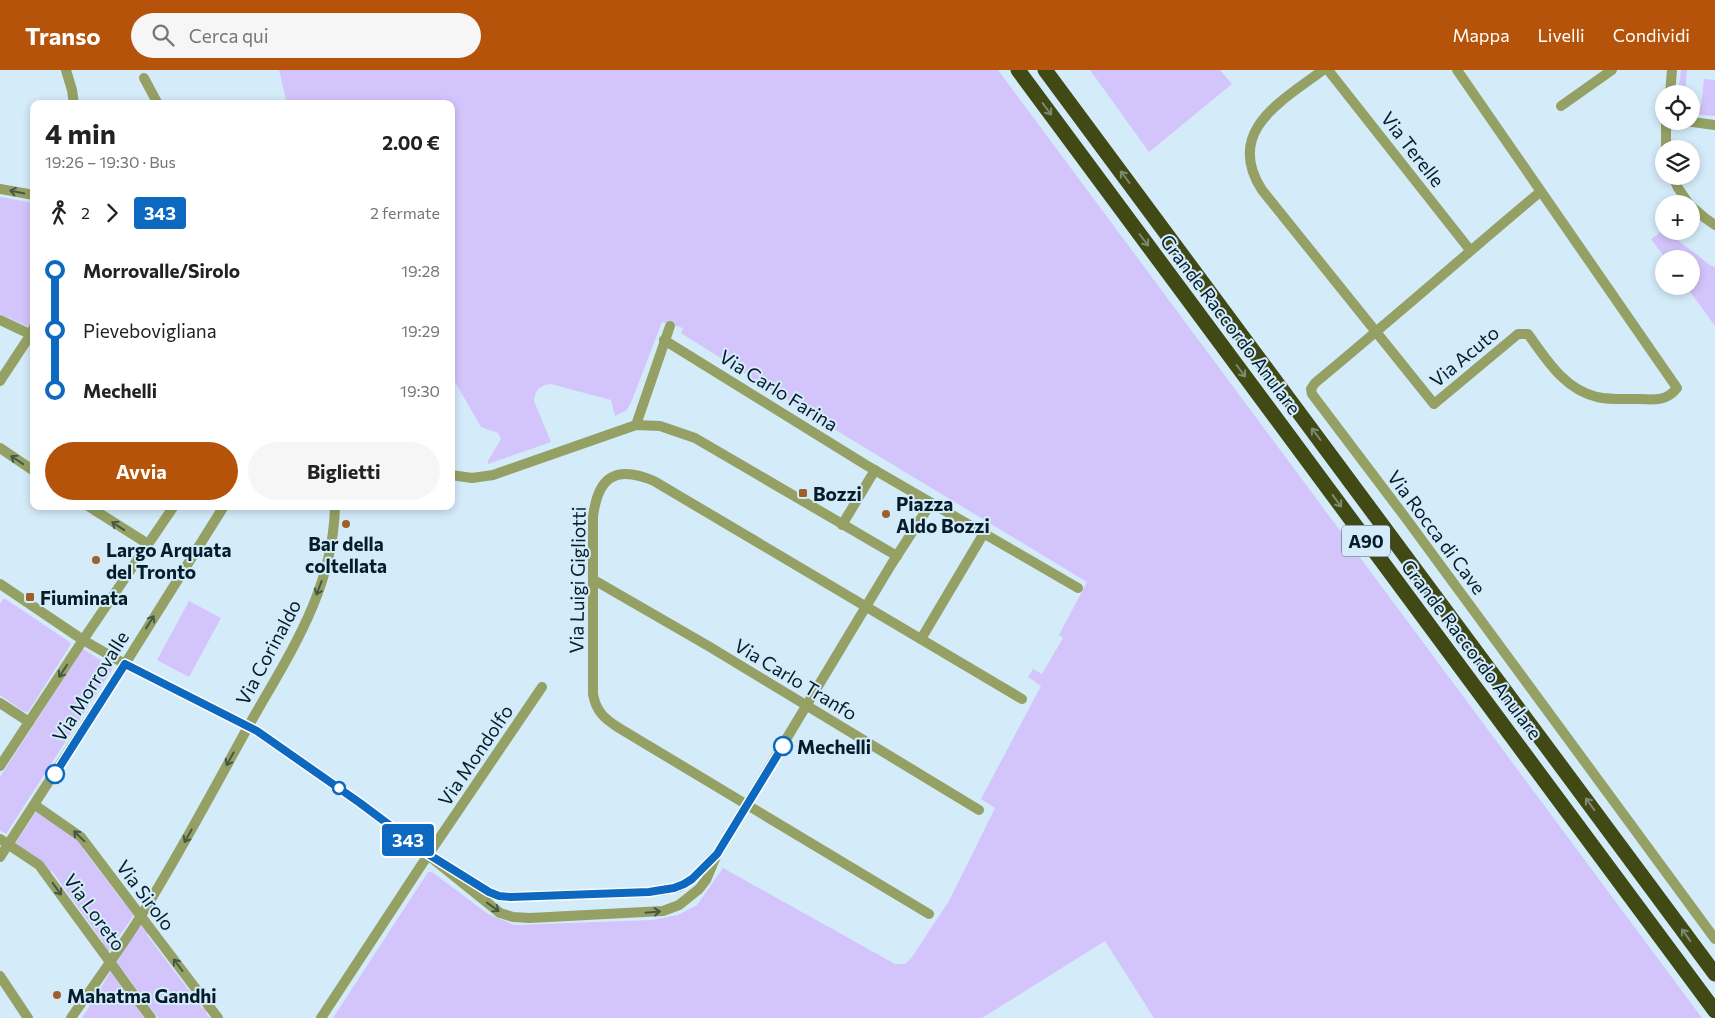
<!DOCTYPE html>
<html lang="it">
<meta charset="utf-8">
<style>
body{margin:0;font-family:Commissioner,sans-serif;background:#f6f6f6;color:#222;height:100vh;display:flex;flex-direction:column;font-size:19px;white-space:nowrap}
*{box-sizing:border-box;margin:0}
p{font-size:16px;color:#767676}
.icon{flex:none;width:28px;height:28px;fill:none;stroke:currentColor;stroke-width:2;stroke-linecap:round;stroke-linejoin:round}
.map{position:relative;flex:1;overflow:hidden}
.details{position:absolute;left:30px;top:30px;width:425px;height:410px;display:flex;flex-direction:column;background:#fff;border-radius:10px;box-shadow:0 2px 8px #0003}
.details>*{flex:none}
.badge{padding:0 10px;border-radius:4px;font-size:18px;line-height:32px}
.tools{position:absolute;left:1655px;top:15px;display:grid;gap:10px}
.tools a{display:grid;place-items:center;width:45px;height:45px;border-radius:50%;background:#fff;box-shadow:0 2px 8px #0003;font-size:25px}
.map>.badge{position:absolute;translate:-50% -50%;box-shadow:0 0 0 2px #fff}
.legs{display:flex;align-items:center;gap:8px;height:55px;padding:0 15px;font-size:16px}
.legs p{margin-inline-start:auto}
.head{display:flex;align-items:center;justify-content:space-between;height:85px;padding:0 15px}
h1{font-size:28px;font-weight:700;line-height:38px}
.primary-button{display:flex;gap:10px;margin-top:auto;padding:10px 15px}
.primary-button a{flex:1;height:58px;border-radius:30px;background:#b45309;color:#fff;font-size:20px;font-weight:700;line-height:58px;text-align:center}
.primary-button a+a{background:#f6f6f6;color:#222}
ul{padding:0 15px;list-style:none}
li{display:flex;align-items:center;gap:18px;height:60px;font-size:19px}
li i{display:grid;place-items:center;width:8px;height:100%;margin:0 6px;background:currentColor}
li i::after{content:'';width:12px;height:12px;margin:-6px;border:4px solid;border-radius:50%;background:#fff}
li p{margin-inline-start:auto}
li:first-child i{background:linear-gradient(#0000 50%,currentColor 0)}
li:last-child i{background:linear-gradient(currentColor 50%,#0000 0)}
header{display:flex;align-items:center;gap:30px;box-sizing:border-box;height:70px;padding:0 25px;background:#b45309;color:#fff}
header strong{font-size:24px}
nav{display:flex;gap:28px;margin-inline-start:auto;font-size:18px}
.search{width:350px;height:45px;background:#f6f6f6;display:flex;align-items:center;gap:12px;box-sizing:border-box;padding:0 18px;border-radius:28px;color:#767676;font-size:19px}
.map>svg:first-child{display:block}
.green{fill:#d4c4fc}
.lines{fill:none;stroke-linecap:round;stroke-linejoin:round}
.minor{stroke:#95a164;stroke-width:10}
.highway{stroke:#414915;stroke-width:15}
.oneway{stroke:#7c8a71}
.oneway2{stroke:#465845}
.line-1-casing{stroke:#fff;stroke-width:11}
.line-1{stroke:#0c69bf;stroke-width:8}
.poi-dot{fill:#9f5f29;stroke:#d4ebfa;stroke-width:2}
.stop-1-dot{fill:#fff;stroke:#0c69bf;stroke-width:2.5}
.labels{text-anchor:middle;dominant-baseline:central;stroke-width:4;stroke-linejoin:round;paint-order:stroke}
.shield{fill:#d4ebfa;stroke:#435b69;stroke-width:1}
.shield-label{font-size:18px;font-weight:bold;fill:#051d2b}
.street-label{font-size:19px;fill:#051d2b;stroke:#d4ebfa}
.poi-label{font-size:19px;font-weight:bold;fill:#051d2b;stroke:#d4ebfa;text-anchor:start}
.stop-label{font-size:19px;font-weight:bold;fill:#051d2b;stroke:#d4ebfa;text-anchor:start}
</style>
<header>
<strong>Transo</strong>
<div class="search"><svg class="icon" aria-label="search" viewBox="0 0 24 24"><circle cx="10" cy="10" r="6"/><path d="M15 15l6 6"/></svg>Cerca qui</div>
<nav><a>Mappa</a><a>Livelli</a><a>Condividi</a></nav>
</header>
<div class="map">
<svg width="1715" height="948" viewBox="0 0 1715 948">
<rect width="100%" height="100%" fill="#d4ebfa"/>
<g class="green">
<path d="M 279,0 L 998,0 L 1702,948 L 1154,948 L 1105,871 L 982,948 L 333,948 L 428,802 L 432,802 L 488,844 L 514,855 L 652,850 L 678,845 L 697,835 L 723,798 L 895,894 L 905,894 L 912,887 L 949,831 L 995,738 L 981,729 L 1041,616 L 1028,607 L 1033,599 L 1042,604 L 1063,568 L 1059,565 L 1087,512 L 814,347 L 681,263 L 683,258 L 662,252 L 632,330 L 627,340 L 615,346 L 611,330 L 551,314 C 540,315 535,320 534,331 L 551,372 L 488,394 L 488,391 L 501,369 L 498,363 L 481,357 L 451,305 L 451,34 L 287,34 Z"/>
<path d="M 1090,0 L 1220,0 L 1232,14 L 1149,82 Z"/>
<path d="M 1681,0 L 1687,0 L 1685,24 L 1678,24 Z"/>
<path d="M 1704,9 L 1715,10 L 1715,46 L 1691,44 L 1691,36 L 1701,37 Z"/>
<path d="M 0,127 L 34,133 L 34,242 L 29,257 L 0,244 Z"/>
<path d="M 1664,160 L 1664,161 L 1666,161 L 1710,195 L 1715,197 L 1715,256 L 1686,216 L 1691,216 L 1691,189 L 1666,189 L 1651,169 Z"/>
<path d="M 4,528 L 68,571 L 71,574 L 28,642 L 23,641 L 0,625 L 0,534 Z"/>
<path d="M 189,531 L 221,548 L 189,607 L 157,590 Z"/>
<path d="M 83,579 L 113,598 L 6,764 L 0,760 L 0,707 Z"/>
<path d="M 36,742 L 77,767 L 85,777 L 83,779 L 124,833 L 126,832 L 134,845 L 108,882 L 101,874 L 103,872 L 52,801 L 49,803 L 15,774 Z"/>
<path d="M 143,855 L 150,863 L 147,865 L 202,938 L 205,936 L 208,941 L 206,943 L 210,948 L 158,948 L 125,903 L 123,904 L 116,893 L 140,856 Z"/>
<path d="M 111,901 L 115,902 L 144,948 L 82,948 Z"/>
</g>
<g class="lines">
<g class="minor">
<path d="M 66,0 L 72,20 L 74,34"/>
<path d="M 1323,0 C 1282,31 1224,61 1262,120 L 1434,334 L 1518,264 L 1528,264 C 1547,290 1564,319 1597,327 C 1611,330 1626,329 1639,329 C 1655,330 1667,331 1677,318 L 1457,0"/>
<path d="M 1328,0 L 1470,180"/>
<path d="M 144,8 L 158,34"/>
<path d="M 1670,24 L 1672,0"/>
<path d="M 1561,36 L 1612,0"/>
<path d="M 1685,51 L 1715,55"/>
<path d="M 1666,79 L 1666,51"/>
<path d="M 1673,106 L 1678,118 L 1689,134"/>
<path d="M 0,119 L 34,125"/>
<path d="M 1540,122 C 1465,185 1391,250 1315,313 L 1311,319 L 1312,324 L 1405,447 L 1715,869"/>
<path d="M 1691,136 L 1705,148 L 1715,155"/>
<path d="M 0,250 L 34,266"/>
<path d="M 664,270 L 866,395 L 1078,518"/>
<path d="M 0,311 L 31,264 L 34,257"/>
<path d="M 636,355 L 670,256"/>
<path d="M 0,378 L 34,401"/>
<path d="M 451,405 L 472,408 L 493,405 L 636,355 L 660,356 L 695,368 L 897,486"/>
<path d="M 88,436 L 148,474"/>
<path d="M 842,455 L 875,400"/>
<path d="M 594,510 L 710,577 L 979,740"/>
<path d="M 0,514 L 83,570 L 125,594 L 257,661 L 360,733 L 428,785 L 500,843 L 513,847 L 530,848 L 663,841 L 679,835 L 699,819 L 706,810 L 717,784 L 891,495 L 931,433"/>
<path d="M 921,569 L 984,463"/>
<path d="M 0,633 L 29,652"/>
<path d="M 0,696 L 83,570 L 174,436"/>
<path d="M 35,735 L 81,767 L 218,948"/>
<path d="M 0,769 L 39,795 L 151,948"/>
<path d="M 0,787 L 125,594 L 224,436"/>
<path d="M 461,806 L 489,823 L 503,827 L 649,822 L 666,820 L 679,817 L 692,809 L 714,786"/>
<path d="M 929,844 L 619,658 C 605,649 596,642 593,624 L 593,447 C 598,406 616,395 654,411 L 1022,629"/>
<path d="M 0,906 L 28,948"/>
<path d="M 71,948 C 95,913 120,880 142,844 C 178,786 210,726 243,666 C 284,591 333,526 335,436"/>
<path d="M 321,948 L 428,785 L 542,617"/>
</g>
<g class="highway">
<path d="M 1018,0 L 1715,941"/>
<path d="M 1045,0 L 1715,904"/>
</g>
</g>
<defs><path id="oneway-shaft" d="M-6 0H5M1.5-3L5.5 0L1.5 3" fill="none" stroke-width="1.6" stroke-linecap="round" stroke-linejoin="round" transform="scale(1.25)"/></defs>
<g class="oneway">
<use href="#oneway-shaft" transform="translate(1047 39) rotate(53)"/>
<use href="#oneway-shaft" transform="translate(1125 107) rotate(-127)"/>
<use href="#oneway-shaft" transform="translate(1144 170) rotate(53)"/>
<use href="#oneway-shaft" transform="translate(1241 301) rotate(53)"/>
<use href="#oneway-shaft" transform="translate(1316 364) rotate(-127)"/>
<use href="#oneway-shaft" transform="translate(1337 431) rotate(54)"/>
<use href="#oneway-shaft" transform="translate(1590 734) rotate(-126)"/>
<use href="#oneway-shaft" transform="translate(1686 865) rotate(-126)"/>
</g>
<g class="oneway2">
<use href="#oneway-shaft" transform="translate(17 122) rotate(-169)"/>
<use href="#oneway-shaft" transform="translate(17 390) rotate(-146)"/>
<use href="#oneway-shaft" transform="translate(118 456) rotate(-147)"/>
<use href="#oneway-shaft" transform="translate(319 518) rotate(111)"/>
<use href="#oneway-shaft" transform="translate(150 552) rotate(-58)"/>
<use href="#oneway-shaft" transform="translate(63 601) rotate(123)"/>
<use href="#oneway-shaft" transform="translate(230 689) rotate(119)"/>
<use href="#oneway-shaft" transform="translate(79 766) rotate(-136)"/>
<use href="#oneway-shaft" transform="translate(188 766) rotate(119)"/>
<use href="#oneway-shaft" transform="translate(57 819) rotate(54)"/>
<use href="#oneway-shaft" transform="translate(493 837) rotate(36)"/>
<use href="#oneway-shaft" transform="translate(653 842) rotate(-5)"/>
<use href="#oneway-shaft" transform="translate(178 895) rotate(-127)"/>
</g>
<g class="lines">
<defs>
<path id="line-1" d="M 55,704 L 125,594 L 257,661 L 360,733 L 428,784 L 489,822 L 499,826 L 511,827 L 649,822 L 674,818 L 684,814 L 692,809 L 717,784 L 783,676"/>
</defs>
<use href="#line-1" class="line-1-casing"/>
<use href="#line-1" class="line-1"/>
</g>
<g class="poi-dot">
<rect x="798" y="418" width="10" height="10" rx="2.5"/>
<circle cx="886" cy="444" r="5"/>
<circle cx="346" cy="454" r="5"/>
<circle cx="96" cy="490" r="5"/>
<rect x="25" y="522" width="10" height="10" rx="2.5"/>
<circle cx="57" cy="925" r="5"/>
</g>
<g class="stop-1-dot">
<circle cx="783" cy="676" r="9"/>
<circle cx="55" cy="704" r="9"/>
<circle cx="339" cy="718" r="6"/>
</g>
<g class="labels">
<rect class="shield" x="1342" y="455.5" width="48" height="31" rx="4"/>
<g class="shield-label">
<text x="1366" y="471">A90</text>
</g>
<g class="street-label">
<text transform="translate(1413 79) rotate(52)">Via Terelle</text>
<text transform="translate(1231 254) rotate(53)">Grande Raccordo Anulare</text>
<text transform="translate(1464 286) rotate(-40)">Via Acuto</text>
<text transform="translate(779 320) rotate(32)">Via Carlo Farina</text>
<text transform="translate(1437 462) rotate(53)">Via Rocca di Cave</text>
<text transform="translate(577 510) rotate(-89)">Via Luigi Gigliotti</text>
<text transform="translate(1472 579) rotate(53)">Grande Raccordo Anulare</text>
<text transform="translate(268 582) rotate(-62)">Via Corinaldo</text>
<text transform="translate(796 609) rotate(31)">Via Carlo Tranfo</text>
<text transform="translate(90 616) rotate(-58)">Via Morrovalle</text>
<text transform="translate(475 685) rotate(-56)">Via Mondolfo</text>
<text transform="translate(146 825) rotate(53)">Via Sirolo</text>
<text transform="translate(95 842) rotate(54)">Via Loreto</text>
</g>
<g class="poi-label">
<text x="813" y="423">Bozzi</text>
<text x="896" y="433">Piazza<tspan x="896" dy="22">Aldo Bozzi</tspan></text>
<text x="346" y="473" text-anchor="middle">Bar della<tspan x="346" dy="22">coltellata</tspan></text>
<text x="106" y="479">Largo Arquata<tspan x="106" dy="22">del Tronto</tspan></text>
<text x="40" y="527">Fiuminata</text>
<text x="67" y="925">Mahatma Gandhi</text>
</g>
<g class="stop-label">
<text x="797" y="676">Mechelli</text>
</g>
</g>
</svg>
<div class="tools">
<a><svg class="icon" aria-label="locate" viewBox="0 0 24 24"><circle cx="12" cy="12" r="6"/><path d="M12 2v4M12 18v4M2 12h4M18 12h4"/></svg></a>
<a><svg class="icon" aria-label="layers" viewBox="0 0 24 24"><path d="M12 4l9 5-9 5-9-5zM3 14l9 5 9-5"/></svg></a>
<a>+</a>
<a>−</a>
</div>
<b class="badge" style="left:408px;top:770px;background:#0c69bf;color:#fff">343</b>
<section class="details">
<div class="head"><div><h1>4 min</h1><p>19:26 – 19:30 · Bus</p></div><b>2.00 €</b></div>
<div class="legs"><svg class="icon" aria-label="walk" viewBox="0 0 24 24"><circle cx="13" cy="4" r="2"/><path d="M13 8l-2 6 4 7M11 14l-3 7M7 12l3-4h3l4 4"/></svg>2<svg class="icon" aria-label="forward" viewBox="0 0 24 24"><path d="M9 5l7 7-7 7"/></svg><b class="badge" style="background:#0c69bf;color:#fff">343</b><p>2 fermate</p></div>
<ul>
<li><i style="color:#0c69bf"></i><b>Morrovalle/Sirolo</b><p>19:28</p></li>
<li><i style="color:#0c69bf"></i><span>Pievebovigliana</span><p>19:29</p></li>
<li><i style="color:#0c69bf"></i><b>Mechelli</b><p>19:30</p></li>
</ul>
<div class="primary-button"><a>Avvia</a><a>Biglietti</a></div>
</section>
</div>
